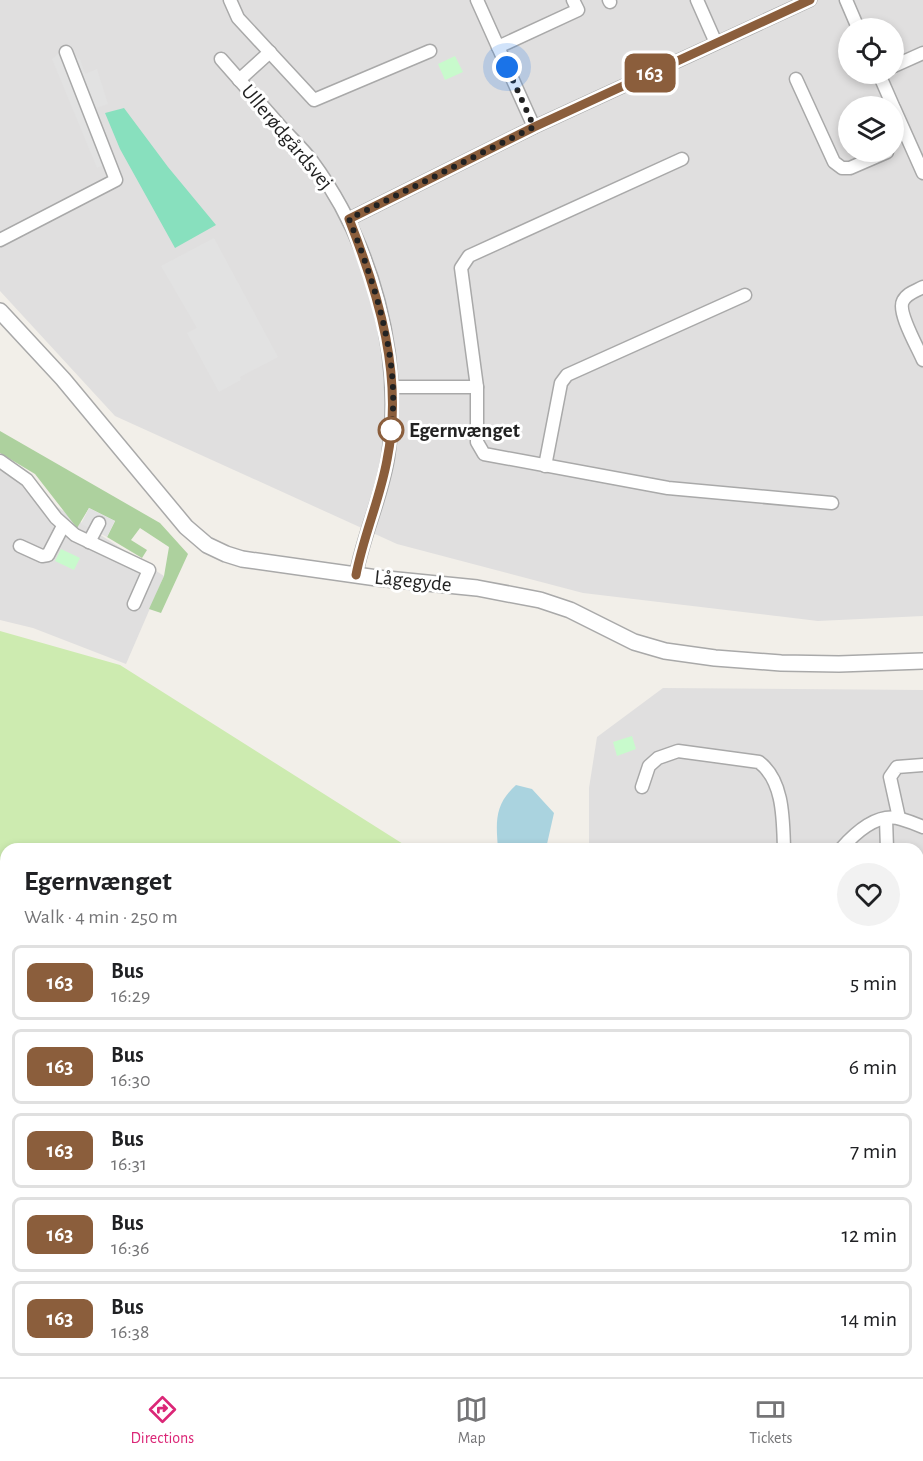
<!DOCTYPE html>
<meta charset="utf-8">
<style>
body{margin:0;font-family:"Alegreya Sans",sans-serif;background:#f2f2f2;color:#202124;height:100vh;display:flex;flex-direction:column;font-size:22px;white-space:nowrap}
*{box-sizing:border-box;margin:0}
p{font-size:20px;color:#757577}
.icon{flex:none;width:33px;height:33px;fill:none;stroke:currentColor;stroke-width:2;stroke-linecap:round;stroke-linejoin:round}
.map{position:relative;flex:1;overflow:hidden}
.side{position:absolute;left:0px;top:843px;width:924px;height:534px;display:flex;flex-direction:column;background:#fff;border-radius:18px 18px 0 0;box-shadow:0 3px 9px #0003}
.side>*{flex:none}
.badge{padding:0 12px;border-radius:9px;font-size:21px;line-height:39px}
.fabs{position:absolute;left:838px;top:18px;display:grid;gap:12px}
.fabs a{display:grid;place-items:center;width:66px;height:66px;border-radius:50%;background:#fff;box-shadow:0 3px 9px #0003;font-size:30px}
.you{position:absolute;width:30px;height:30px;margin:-15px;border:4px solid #fff;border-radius:50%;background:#1a73e8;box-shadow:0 0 0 9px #1a73e833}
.map>.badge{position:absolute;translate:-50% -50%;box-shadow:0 0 0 3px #fff}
.round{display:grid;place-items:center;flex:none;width:63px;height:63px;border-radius:32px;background:#f2f2f2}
.overview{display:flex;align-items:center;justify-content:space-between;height:102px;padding:0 24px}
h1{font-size:28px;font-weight:600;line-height:45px}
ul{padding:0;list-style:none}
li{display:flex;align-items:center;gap:18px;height:75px;margin:0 12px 9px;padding:0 12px;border:3px solid #e0e0e0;border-radius:9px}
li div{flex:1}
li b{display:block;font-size:22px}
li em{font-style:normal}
li .badge{min-width:66px;font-weight:700;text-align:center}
.tabs{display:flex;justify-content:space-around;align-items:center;height:84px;border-top:2px solid #e0e0e0;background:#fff;font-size:16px;color:#757577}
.tabs a{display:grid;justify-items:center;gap:3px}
.tabs .current{color:#db2777}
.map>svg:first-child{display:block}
.residential{fill:#e0dfdf;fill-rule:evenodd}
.grass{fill:#cdebb0}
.forest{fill:#add19e}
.park{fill:#c8facc}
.pitch{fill:#88e0be}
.parking{fill:#e2e2e2}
.water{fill:#aad3df}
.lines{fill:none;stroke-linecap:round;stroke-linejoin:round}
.minor-casing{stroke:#a9a9a9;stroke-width:15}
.tertiary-casing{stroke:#a9a9a9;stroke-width:18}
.minor{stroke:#fff;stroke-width:12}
.tertiary{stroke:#fff;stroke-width:15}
.line-casing{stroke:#fff;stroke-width:14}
.line{stroke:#8b5e3c;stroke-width:9}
.walk{stroke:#222;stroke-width:6;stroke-dasharray:0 10.8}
.stop-dot{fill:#fff;stroke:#8b5e3c;stroke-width:3}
.labels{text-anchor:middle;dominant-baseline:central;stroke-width:6;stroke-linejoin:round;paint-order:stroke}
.street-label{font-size:21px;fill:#222;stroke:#fff}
.stop-label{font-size:21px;font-weight:bold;fill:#222;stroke:#fff;text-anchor:start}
</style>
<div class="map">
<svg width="923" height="1377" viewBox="0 0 923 1377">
<rect width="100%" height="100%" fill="#f2efe9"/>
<g class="residential">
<path d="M 0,0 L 923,0 L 923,616 L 818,621 L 583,593 L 397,544 L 115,416 L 0,291 ZM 849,28 L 894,28 L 894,74 L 849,74 ZM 849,106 L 894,106 L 894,152 L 849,152 Z"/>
<path d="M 0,470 L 164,576 L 126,664 L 33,628 L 0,620 Z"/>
<path d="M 663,688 L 923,690 L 923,1065 L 918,1066 L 918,849 L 589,849 L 589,788 L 597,737 Z"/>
</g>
<g class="grass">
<path d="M 0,631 L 120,665 L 411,849 L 6,849 L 6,1015 L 0,1018 Z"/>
<path d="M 923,1081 L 923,1377 L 180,1377 L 178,1371 L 918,1371 L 918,1082 Z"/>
</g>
<g class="forest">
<path d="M 0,431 L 160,523 L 188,554 L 161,613 L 149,609 L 164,576 L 169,547 L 140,528 L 131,540 L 147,550 L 142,558 L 107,537 L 115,521 L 89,508 L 77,528 L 35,474 L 0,453 Z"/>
<path d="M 6,1026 L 6,1307 L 0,1308 L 0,1029 Z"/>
</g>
<g class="park">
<path d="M 455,56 L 463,72 L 445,80 L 438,64 Z"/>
<path d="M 61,549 L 80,558 L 74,570 L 55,561 Z"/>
<path d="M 632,736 L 636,749 L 617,756 L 613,742 Z"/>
</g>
<path class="pitch" d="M 124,108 L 168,167 L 216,225 L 175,248 L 120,149 L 105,113 Z"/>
<g class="parking">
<path d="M 65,47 L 80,59 L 85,74 L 97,69 L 108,104 L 96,108 L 115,160 L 97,168 L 52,59 Z"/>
<path d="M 214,238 L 278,357 L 240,377 L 241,380 L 219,392 L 187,333 L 197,328 L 161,266 Z"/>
<path d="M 89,508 L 115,521 L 107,537 L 81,524 Z"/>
</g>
<g class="water">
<path d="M 516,785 L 532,789 L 554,813 L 547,844 L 550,849 L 498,849 C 496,822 494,805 516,785 Z"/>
<path d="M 0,1124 L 3,1125 L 6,1130 L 2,1144 L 6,1149 L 3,1156 L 6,1159 L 6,1192 L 0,1195 Z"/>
</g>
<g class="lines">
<defs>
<g id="minor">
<path d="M 230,0 L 238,18 L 314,100 L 430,51"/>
<path d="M 477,0 L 534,127"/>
<path d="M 609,0 L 610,2"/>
<path d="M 697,0 L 716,43"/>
<path d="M 846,0 L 858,28"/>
<path d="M 498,47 L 578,10 L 573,0"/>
<path d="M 221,59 C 241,82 261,104 281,127 C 291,138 303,149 312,161 C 373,244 403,354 388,457 C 382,497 363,535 356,575"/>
<path d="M 894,66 L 923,53"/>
<path d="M 879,74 L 893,106"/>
<path d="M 796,79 L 834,162 L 842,168 L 850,168 L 887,152"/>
<path d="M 239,80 L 270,52"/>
<path d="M 894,108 L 923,173"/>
<path d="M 349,219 L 534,127 L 810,0"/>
<path d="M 0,240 L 116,180 L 66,52"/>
<path d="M 923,287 C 916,291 907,293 903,301 C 897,312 918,348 923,360"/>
<path d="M 392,387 L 477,387 L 461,268 L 469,256 L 682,159"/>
<path d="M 477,387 L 477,442 L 484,454 L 668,488 L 832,503"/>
<path d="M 0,461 L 27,480 L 56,518 L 75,535 L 149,570 L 134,604"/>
<path d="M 545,466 L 561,383 L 567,375 L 745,295"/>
<path d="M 89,542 L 99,523"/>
<path d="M 20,546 L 42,556 L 48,555 L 63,526"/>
<path d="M 642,787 L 649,766 L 658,758 L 678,751 L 759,762 C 784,781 783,820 784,849"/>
<path d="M 899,818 L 890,777 L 897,767 L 923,765"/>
<path d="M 886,819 L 887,849"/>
<path d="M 841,849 C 855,833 878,812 901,819 C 908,821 916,824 923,827"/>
</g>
<path id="tertiary" d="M 0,311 L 63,379 L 186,527 L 207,545 L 226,554 L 242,559 L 377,578 L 477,588 L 540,600 L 570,610 L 634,642 L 665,651 L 715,658 L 781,663 L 839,664 L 923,661"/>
</defs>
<use href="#minor" class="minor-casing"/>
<use href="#tertiary" class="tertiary-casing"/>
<use href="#minor" class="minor"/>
<use href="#tertiary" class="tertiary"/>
</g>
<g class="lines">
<defs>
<path id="line" d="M 356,575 C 363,537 380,499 387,460 C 404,377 379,295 349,219 L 534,127 L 810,0"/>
</defs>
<use href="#line" class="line-casing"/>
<use href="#line" class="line"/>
<path class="walk" d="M 391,430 C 401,363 375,284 349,219 L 534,127 L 507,67"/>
</g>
<circle class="stop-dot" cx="391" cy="430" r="12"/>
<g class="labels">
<g class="street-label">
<text transform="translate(287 137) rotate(50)">Ullerødgårdsvej</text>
<text transform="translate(413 581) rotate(6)">Lågegyde</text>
</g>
<g class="stop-label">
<text x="409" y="430">Egernvænget</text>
</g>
</g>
</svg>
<div class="fabs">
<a><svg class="icon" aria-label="locate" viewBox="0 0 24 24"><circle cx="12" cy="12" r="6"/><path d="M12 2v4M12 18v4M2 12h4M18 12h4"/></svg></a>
<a><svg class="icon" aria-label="layers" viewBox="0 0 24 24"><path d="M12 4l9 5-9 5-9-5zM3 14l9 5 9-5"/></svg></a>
</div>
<div class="you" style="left:507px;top:67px"></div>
<b class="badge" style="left:650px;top:73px;background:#8b5e3c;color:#fff">163</b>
<section class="side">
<div class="overview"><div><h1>Egernvænget</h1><p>Walk · 4 min · 250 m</p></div><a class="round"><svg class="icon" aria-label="heart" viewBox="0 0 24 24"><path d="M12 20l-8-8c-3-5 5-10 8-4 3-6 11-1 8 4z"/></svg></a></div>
<ul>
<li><span class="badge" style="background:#8b5e3c;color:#fff">163</span><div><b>Bus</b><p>16:29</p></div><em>5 min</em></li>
<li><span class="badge" style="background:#8b5e3c;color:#fff">163</span><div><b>Bus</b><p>16:30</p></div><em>6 min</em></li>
<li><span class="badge" style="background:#8b5e3c;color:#fff">163</span><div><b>Bus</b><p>16:31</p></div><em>7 min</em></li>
<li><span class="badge" style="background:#8b5e3c;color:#fff">163</span><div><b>Bus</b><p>16:36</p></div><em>12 min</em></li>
<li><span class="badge" style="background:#8b5e3c;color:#fff">163</span><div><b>Bus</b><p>16:38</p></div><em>14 min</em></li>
</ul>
</section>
</div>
<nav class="tabs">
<a class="current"><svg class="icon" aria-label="directions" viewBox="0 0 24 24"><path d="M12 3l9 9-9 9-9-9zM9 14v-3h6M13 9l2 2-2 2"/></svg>Directions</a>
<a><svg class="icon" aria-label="map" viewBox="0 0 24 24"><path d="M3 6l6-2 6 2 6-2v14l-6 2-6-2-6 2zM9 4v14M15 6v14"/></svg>Map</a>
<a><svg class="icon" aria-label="tickets" viewBox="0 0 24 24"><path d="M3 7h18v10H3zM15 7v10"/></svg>Tickets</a>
</nav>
